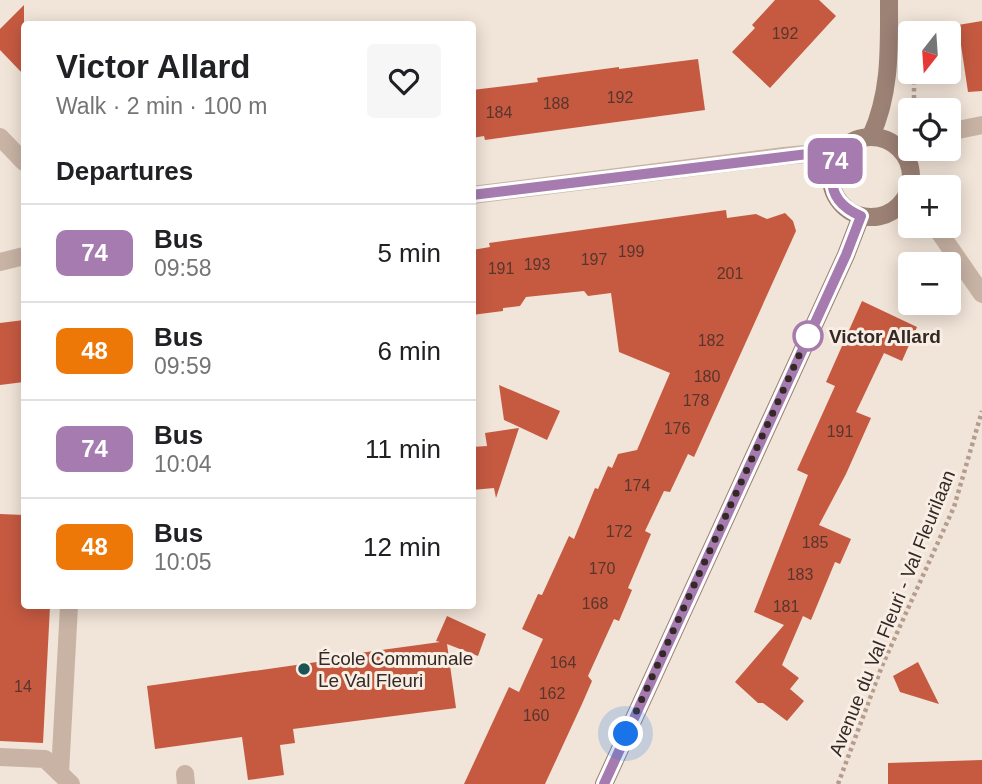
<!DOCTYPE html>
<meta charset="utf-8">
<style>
body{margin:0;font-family:Arial,sans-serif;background:#f6f6f6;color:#202124;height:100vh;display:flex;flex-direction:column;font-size:26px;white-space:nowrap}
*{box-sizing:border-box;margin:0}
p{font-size:23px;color:#757577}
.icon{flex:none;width:38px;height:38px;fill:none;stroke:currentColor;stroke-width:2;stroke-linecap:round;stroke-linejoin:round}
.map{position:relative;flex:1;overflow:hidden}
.panel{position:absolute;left:21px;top:21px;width:455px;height:588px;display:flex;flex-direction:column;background:#fff;border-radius:7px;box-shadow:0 4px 18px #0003}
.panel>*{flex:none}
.badge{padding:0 14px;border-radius:10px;font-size:24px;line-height:46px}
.needle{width:46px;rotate:197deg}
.fabs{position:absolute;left:898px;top:21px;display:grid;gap:14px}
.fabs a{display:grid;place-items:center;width:63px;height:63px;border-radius:7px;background:#fff;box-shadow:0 4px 18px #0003;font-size:35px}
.you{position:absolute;width:35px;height:35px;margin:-18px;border:5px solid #fff;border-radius:50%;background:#1a73e8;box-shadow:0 0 0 10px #1a73e833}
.map>.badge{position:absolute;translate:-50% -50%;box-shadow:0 0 0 4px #fff}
h2{padding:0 35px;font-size:26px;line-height:63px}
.round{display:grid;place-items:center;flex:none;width:74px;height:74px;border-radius:7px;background:#f6f6f6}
.overview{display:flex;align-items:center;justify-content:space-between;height:119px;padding:0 35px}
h1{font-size:33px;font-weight:800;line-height:52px}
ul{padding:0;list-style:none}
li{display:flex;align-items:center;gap:21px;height:98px;padding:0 35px;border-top:2px solid #e0e0e0}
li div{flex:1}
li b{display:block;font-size:26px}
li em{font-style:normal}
li .badge{min-width:77px;font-weight:700;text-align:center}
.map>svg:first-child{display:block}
.building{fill:#c65a41}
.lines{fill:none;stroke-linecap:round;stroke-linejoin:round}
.path{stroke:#b49d8e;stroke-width:4.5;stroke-dasharray:3.5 3.5;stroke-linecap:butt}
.lane{stroke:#c8b3a4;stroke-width:18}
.street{stroke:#c8b3a4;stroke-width:18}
.secondary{stroke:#9c8175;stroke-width:18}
.line-casing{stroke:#fff;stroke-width:16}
.line{stroke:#a67cb0;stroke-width:10}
.walk{stroke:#342926;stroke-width:7;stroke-dasharray:0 12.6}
.stop-dot{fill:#fff;stroke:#a67cb0;stroke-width:3.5}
.poi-dot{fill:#1c5455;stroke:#f9eee4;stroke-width:2.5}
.labels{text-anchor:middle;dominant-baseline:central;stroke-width:6;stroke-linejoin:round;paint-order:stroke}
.number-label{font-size:16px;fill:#58352d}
.stop-label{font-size:19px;font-weight:bold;fill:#342926;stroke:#f9eee4;text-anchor:start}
.street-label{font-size:19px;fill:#342926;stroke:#f9eee4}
.poi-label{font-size:19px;fill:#342926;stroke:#f9eee4;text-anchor:start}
</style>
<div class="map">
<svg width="982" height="784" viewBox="0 0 982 784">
<rect width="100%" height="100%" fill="#f1e4d8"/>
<g class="building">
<path d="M 775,0 L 819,0 L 836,16 L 770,88 L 732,52 L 755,28 L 752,25 Z"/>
<path d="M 24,5 L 24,75 L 0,50 L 0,29 Z"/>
<path d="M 982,21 L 982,91 L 968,92 L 958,25 Z"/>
<path d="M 698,59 L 705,110 L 485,140 L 484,136 L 472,138 L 472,90 L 538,82 L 537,78 L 619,67 L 619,69 Z"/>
<path d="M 726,210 L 727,218 L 756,214 L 767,219 L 785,213 L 793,221 L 796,231 L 694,457 L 688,454 L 670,492 L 664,491 L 645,531 L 651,534 L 628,588 L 632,590 L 619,621 L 614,619 L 588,676 L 592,681 L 582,704 L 545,784 L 464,784 L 509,687 L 519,692 L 543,639 L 522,629 L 538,594 L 542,595 L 569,536 L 574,539 L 595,488 L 598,489 L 608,466 L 612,468 L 618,454 L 637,450 L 670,373 L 619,352 L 611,293 L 588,296 L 584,291 L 526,297 L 520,306 L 503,308 L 503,311 L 472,315 L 472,250 L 490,247 L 489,243 Z"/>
<path d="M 862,301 L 917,327 L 902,361 L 884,353 L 856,412 L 871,418 L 846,474 L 819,525 L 851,539 L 840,564 L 835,562 L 811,620 L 803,616 L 782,665 L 799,678 L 790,689 L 804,701 L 787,721 L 763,703 L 758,703 L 735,682 L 784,625 L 754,612 L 808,475 L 797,470 L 835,386 L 826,382 Z"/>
<path d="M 24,320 L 24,382 L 0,385 L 0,323 Z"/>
<path d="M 499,385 L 560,411 L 547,440 L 504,420 Z"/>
<path d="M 519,428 L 496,498 L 494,488 L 472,490 L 472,447 L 487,446 L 485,433 Z"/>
<path d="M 0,514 L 24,515 L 24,606 L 50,606 L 43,743 L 0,741 Z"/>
<path d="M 447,616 L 486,634 L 478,656 L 447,644 L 456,708 L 293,729 L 295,743 L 280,745 L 284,775 L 248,780 L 242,737 L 155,749 L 147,686 L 324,661 L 323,658 L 440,642 L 436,641 Z"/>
<path d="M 918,662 L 939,704 L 900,692 L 893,676 Z"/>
<path d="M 982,760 L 982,784 L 888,784 L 888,763 Z"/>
</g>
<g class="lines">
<g class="path">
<path d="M 914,74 L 914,101"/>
<path d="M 838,784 L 882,666 L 954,507 L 982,411"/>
</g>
<g class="lane">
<path d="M 0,757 L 45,759 L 71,784"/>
<path d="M 60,773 L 69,606"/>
<path d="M 185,774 L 186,784"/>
</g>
<g class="street">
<path d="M 948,132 L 982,125"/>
<path d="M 0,137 L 24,162"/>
<path d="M 899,148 L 910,144"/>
<path d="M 472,195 L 784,156 L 816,153 L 837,156"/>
<path d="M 907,196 L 910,199"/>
<path d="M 935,226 L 982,294"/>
<path d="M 0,262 L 24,256"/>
</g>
<g class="secondary">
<path d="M 871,136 C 891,92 889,48 889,0"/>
<circle cx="871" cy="177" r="40"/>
<path d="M 604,784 L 846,255 L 861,216"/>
</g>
</g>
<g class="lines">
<defs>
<path id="line" d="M 472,195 L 816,153 L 837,156 C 826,184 833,204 861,216 L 846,255 L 604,784"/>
</defs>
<use href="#line" class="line-casing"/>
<use href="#line" class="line"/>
<path class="walk" d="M 626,734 L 808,336"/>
</g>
<circle class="stop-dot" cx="808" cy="336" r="14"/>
<circle class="poi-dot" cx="304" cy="669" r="7"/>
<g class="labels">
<g class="number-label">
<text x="785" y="33">192</text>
<text x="620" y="97">192</text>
<text x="556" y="103">188</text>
<text x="499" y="112">184</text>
<text x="631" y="251">199</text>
<text x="594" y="259">197</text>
<text x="537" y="264">193</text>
<text x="501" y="268">191</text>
<text x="730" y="273">201</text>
<text x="711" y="340">182</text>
<text x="707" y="376">180</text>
<text x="696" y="400">178</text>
<text x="677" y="428">176</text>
<text x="840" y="431">191</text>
<text x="637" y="485">174</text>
<text x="619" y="531">172</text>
<text x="815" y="542">185</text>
<text x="602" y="568">170</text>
<text x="800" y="574">183</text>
<text x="595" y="603">168</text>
<text x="786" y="606">181</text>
<text x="563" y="662">164</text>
<text x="23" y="686">14</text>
<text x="552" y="693">162</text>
<text x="536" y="715">160</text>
</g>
<g class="stop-label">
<text x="829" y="336">Victor Allard</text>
</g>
<g class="street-label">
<text transform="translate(892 613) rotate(-68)">Avenue du Val Fleuri - Val Fleurilaan</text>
</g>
<g class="poi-label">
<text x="318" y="658">École Communale<tspan x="318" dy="22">Le Val Fleuri</tspan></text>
</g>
</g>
</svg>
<div class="fabs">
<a><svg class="needle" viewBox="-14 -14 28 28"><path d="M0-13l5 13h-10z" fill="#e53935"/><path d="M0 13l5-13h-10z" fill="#757577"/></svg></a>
<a><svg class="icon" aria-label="locate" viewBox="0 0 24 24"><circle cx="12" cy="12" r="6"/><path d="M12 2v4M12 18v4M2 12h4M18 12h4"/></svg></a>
<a>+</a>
<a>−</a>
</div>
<div class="you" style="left:626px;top:734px"></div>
<b class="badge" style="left:835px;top:161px;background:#a67cb0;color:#fff">74</b>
<section class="panel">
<div class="overview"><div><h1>Victor Allard</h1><p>Walk · 2 min · 100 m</p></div><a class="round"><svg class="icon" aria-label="heart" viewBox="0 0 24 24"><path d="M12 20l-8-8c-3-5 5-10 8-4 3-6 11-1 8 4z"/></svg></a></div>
<h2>Departures</h2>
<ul>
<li><span class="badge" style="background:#a67cb0;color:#fff">74</span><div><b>Bus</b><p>09:58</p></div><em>5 min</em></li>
<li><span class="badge" style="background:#ed7807;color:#fff">48</span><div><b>Bus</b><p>09:59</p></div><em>6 min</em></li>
<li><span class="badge" style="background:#a67cb0;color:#fff">74</span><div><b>Bus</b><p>10:04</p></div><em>11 min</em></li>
<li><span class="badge" style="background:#ed7807;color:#fff">48</span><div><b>Bus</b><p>10:05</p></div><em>12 min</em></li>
</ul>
</section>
</div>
